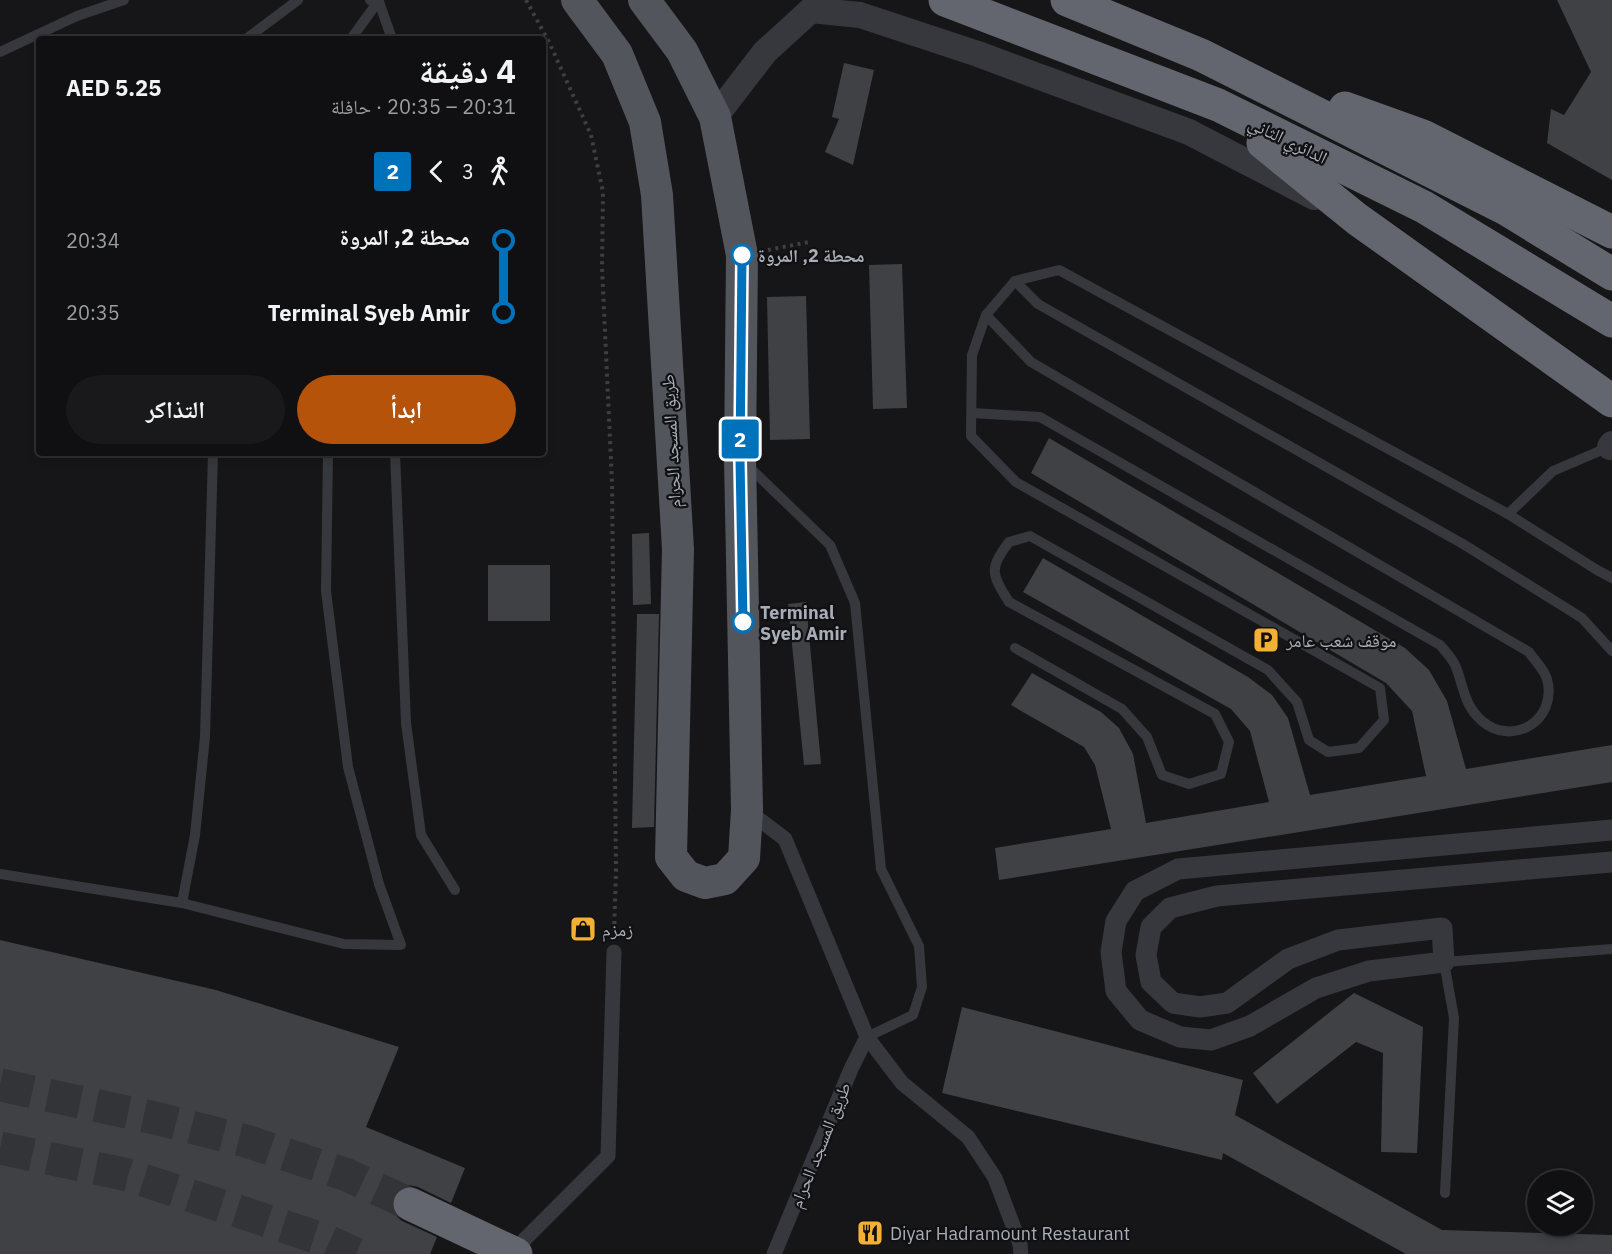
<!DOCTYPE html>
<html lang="ar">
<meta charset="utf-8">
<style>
body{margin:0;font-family:"IBM Plex Sans","Noto Naskh Arabic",sans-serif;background:#19191b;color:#f1f3f6;direction:rtl;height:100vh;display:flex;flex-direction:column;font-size:22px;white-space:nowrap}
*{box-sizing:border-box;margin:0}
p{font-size:20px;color:#9c9d9f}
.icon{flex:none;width:33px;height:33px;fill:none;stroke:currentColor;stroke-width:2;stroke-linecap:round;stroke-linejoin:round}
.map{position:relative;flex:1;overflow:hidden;direction:ltr}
.drawer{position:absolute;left:36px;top:36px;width:510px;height:420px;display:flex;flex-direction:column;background:#101012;border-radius:6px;box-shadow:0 3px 9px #0003,0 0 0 2px #303032;direction:rtl}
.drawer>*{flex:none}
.badge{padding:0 12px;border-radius:4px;font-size:21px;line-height:39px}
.buttons{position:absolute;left:1527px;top:1170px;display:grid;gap:12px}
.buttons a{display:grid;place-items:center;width:66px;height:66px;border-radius:50%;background:#101012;box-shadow:0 3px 9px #0003,0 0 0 2px #303032;font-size:30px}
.map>.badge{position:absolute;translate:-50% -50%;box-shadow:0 0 0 3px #fff}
.legs{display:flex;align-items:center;gap:9px;height:66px;padding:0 30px;font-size:20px}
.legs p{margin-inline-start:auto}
.headline{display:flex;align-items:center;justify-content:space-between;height:102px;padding:0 30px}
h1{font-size:33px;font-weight:700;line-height:45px}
.action{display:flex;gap:12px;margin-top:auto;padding:12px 30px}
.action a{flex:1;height:69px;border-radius:36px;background:#b45309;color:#fff;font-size:24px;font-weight:700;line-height:69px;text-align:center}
.action a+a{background:#19191b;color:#f1f3f6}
ul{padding:0 30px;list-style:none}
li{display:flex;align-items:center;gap:21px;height:72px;font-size:22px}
li i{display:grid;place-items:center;width:9px;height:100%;margin:0 8px;background:currentColor}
li i::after{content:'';width:15px;height:15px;margin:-8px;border:4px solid;border-radius:50%;background:#101012}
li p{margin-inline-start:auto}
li:first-child i{background:linear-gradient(#0000 50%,currentColor 0)}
li:last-child i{background:linear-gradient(currentColor 50%,#0000 0)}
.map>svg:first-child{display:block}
.building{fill:#404145}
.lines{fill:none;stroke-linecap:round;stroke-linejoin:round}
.motorway-tunnel{stroke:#333438;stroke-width:33;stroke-dasharray:33 16;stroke-linecap:butt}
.path{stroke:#3d3f44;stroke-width:4;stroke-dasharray:3 4.5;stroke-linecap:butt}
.service{stroke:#37383d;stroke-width:10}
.pedestrian{stroke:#37383d;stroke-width:15}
.minor{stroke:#37383d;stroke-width:21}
.tertiary{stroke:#37383d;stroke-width:26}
.primary{stroke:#53555c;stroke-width:32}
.motorway{stroke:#63666e;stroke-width:33}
.line-1-casing{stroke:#fff;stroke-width:14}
.line-1{stroke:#0072bc;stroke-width:9}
.stop-1-dot{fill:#fff;stroke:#0072bc;stroke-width:3}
.labels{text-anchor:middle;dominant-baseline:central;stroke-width:4.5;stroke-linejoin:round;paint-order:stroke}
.street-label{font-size:18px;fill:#a8adb8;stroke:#111113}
.stop-label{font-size:18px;font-weight:bold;fill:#a8adb8;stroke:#111113;text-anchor:start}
.poi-label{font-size:18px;fill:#a8adb8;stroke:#111113;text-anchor:start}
</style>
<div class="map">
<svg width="1612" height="1254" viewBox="0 0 1612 1254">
<rect width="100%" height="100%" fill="#161618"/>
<g class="building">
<path d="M 1557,0 L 1612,0 L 1612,180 L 1547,143 L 1551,109 L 1564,115 L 1591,72 Z"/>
<path d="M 844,63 L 874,70 L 853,165 L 825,152 L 839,119 L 832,117 Z"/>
<path d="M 902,264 L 907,408 L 873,409 L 869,265 Z"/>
<path d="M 806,296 L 810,439 L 770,440 L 767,297 Z"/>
<path d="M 1049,438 L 1405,648 L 1429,670 L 1447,701 L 1466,769 L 1612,745 L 1612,782 L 999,880 L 995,848 L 1111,829 L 1095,765 L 1084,747 L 1011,705 L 1032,673 L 1101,712 L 1119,728 L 1133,754 L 1146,823 L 1269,802 L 1250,731 L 1231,709 L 1023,592 L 1043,558 L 1248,677 L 1272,695 L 1288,718 L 1310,795 L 1426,776 L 1412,711 L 1386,683 L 1031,473 Z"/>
<path d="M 649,533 L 651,604 L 633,605 L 632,534 Z"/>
<rect x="488" y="565" width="62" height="56"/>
<path d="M 806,602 L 821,764 L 804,765 L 788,604 Z"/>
<path d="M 637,614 L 659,614 L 654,827 L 632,828 Z"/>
<path d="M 0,940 L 216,990 L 399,1047 L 366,1127 L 465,1168 L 451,1203 L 418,1187 L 409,1185 L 399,1189 L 393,1197 L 391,1206 L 395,1215 L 402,1221 L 437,1237 L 430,1254 L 0,1254 Z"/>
<path d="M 1354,993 L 1423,1027 L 1417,1153 L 1381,1152 L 1383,1053 L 1356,1042 L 1277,1104 L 1253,1073 Z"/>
<path d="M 962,1007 L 1243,1080 L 1235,1115 L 1442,1230 L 1612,1235 L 1612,1254 L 1406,1254 L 1223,1153 L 1222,1160 L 942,1093 Z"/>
</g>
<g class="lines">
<g class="motorway-tunnel">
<path d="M 0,1085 L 155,1118 L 246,1141 L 347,1175 L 410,1204"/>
<path d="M 0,1148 L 128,1175 L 325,1240 L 356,1254"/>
</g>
<g class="path">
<path d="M 526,0 L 549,42 L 591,135 L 603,192 L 602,267 L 612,483 L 616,871 L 614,934"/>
<path d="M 768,250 L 809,242"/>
</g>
<g class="service">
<path d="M 370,0 L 379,2 L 392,39"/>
<path d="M 246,39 L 298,0"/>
<path d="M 351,39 L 379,0"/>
<path d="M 0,52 L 77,16 L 124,0"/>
<path d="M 1015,281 L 1038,304 L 1463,544 L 1582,618 L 1612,651"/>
<path d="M 972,413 L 1040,417 L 1440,645 C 1446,652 1453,659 1456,667 C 1464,688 1464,705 1482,721 C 1512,747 1558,721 1547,679 C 1544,669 1534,660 1529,652 L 1031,362 L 986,315"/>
<path d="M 395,453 L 406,723 L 421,835 L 455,890"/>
<path d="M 747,465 L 830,545 L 855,603 L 881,869 L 919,946 L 922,987 L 913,1015 L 867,1037"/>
<path d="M 1508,514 L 1553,471 L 1609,447"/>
<path d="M 1015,648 L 1122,709 L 1147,737 L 1162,775 L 1189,784 L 1221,774 L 1229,742 L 1215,714 L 1009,602 C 991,573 989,569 1009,542 L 1030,536 L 1268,670 L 1297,702 L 1309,740 L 1328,752 L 1359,748 L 1384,720 L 1380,688 L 1016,482 L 971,436 L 972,355 L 986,315 L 1015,281 L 1059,270 L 1508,514 L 1597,570 L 1612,578"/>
<path d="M 0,874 L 182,903 L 344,944 L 401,945 L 379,884 L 348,767 L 326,591 L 328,453"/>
<path d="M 182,903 L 195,835 L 205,737 L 213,453"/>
<path d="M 1445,1193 L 1454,1018 L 1444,962 L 1612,949"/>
</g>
<g class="pedestrian">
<path d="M 747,810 L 785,839 L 867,1037 L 902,1083 L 968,1137 L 995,1178 L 1020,1244 L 1021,1254"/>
<path d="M 510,1254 L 608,1156 L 614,952"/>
<path d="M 774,1254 L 851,1069 L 867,1037"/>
</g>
<path class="minor" d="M 1612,830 L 1178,869 L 1135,891 L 1116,921 L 1111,952 L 1116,991 L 1140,1020 L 1180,1037 L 1211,1040 L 1250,1026 L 1316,988 L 1369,971 L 1444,962 L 1442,928 L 1338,940 L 1288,959 L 1227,1003 L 1200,1007 L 1173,1003 L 1151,982 L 1146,955 L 1151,927 L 1170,908 L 1217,896 L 1612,862"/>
<g class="tertiary">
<path d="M 715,117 L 765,52 L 811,10 L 860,15 L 978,54 L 1189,132 L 1314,197"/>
<path d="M 1610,447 L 1612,444"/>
</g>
<path class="primary" d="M 577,0 L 617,54 L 645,122 L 657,195 L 678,549 L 671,857 L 686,876 L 705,883 L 725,879 L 744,858 L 747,810 L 740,459 L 742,255 L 715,117 L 682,51 L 644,0"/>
<g class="motorway">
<path d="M 945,0 L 1218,105 L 1424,207 L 1612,321"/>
<path d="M 1067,0 L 1201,55 L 1506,209 L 1612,274"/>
<path d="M 1345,108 L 1423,136 L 1612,232"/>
<path d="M 1263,143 L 1357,219 L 1612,401"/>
<path d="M 410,1204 L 516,1254"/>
</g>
</g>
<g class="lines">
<defs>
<path id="line-1" d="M 742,255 L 740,459 L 743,622"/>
</defs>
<use href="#line-1" class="line-1-casing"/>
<use href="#line-1" class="line-1"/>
</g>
<defs>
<symbol id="parking-square" viewBox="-11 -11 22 22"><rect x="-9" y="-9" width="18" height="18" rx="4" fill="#f2b134" stroke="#111113"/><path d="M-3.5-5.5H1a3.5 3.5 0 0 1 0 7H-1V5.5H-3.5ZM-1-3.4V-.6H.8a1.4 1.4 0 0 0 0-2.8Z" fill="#111"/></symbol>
<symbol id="shop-square" viewBox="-11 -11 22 22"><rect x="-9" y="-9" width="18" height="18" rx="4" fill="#f2b134" stroke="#111113"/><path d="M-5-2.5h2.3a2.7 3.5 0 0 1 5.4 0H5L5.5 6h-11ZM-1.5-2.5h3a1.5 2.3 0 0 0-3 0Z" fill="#111"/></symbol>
<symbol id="restaurant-square" viewBox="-11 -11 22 22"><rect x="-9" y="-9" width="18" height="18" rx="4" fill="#f2b134" stroke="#111113"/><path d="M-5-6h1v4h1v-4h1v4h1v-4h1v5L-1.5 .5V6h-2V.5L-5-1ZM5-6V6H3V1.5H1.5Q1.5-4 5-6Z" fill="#111"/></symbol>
</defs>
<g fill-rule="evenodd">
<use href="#parking-square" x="1251" y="625" width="30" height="30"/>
<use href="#shop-square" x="568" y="914" width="30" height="30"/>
<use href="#restaurant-square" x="855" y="1218" width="30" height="30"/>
</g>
<g class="stop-1-dot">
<circle cx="742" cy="255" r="10"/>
<circle cx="743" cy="622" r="10"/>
</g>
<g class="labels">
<g class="street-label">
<text transform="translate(1288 140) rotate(26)">الدائري الثاني</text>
<text transform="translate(671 441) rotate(-93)">طريق المسجد الحرام</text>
<text transform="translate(820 1145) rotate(-68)">طريق المسجد الحرام</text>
</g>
<g class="stop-label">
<text x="758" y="255">محطة 2, المروة</text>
<text x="760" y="612">Terminal<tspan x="760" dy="21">Syeb Amir</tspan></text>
</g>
<g class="poi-label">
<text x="1286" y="640">موقف شعب عامر</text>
<text x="602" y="929">زمزم</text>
<text x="890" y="1233">Diyar Hadramount Restaurant</text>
</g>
</g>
</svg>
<div class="buttons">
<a><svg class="icon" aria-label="layers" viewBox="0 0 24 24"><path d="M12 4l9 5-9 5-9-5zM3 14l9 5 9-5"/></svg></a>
</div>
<b class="badge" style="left:740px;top:439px;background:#0072bc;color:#fff">2</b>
<section class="drawer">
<div class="headline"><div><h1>4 دقيقة</h1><p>20:31 – 20:35 · حافلة</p></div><b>AED 5.25</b></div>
<div class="legs"><svg class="icon" aria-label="walk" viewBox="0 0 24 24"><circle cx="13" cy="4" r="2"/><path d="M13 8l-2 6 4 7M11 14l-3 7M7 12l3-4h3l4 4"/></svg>3<svg class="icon" aria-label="back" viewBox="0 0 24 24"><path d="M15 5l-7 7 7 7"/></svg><b class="badge" style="background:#0072bc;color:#fff">2</b></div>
<ul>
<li><i style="color:#0072bc"></i><b>محطة 2, المروة</b><p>20:34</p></li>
<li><i style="color:#0072bc"></i><b>Terminal Syeb Amir</b><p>20:35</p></li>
</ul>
<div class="action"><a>ابدأ</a><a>التذاكر</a></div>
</section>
</div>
